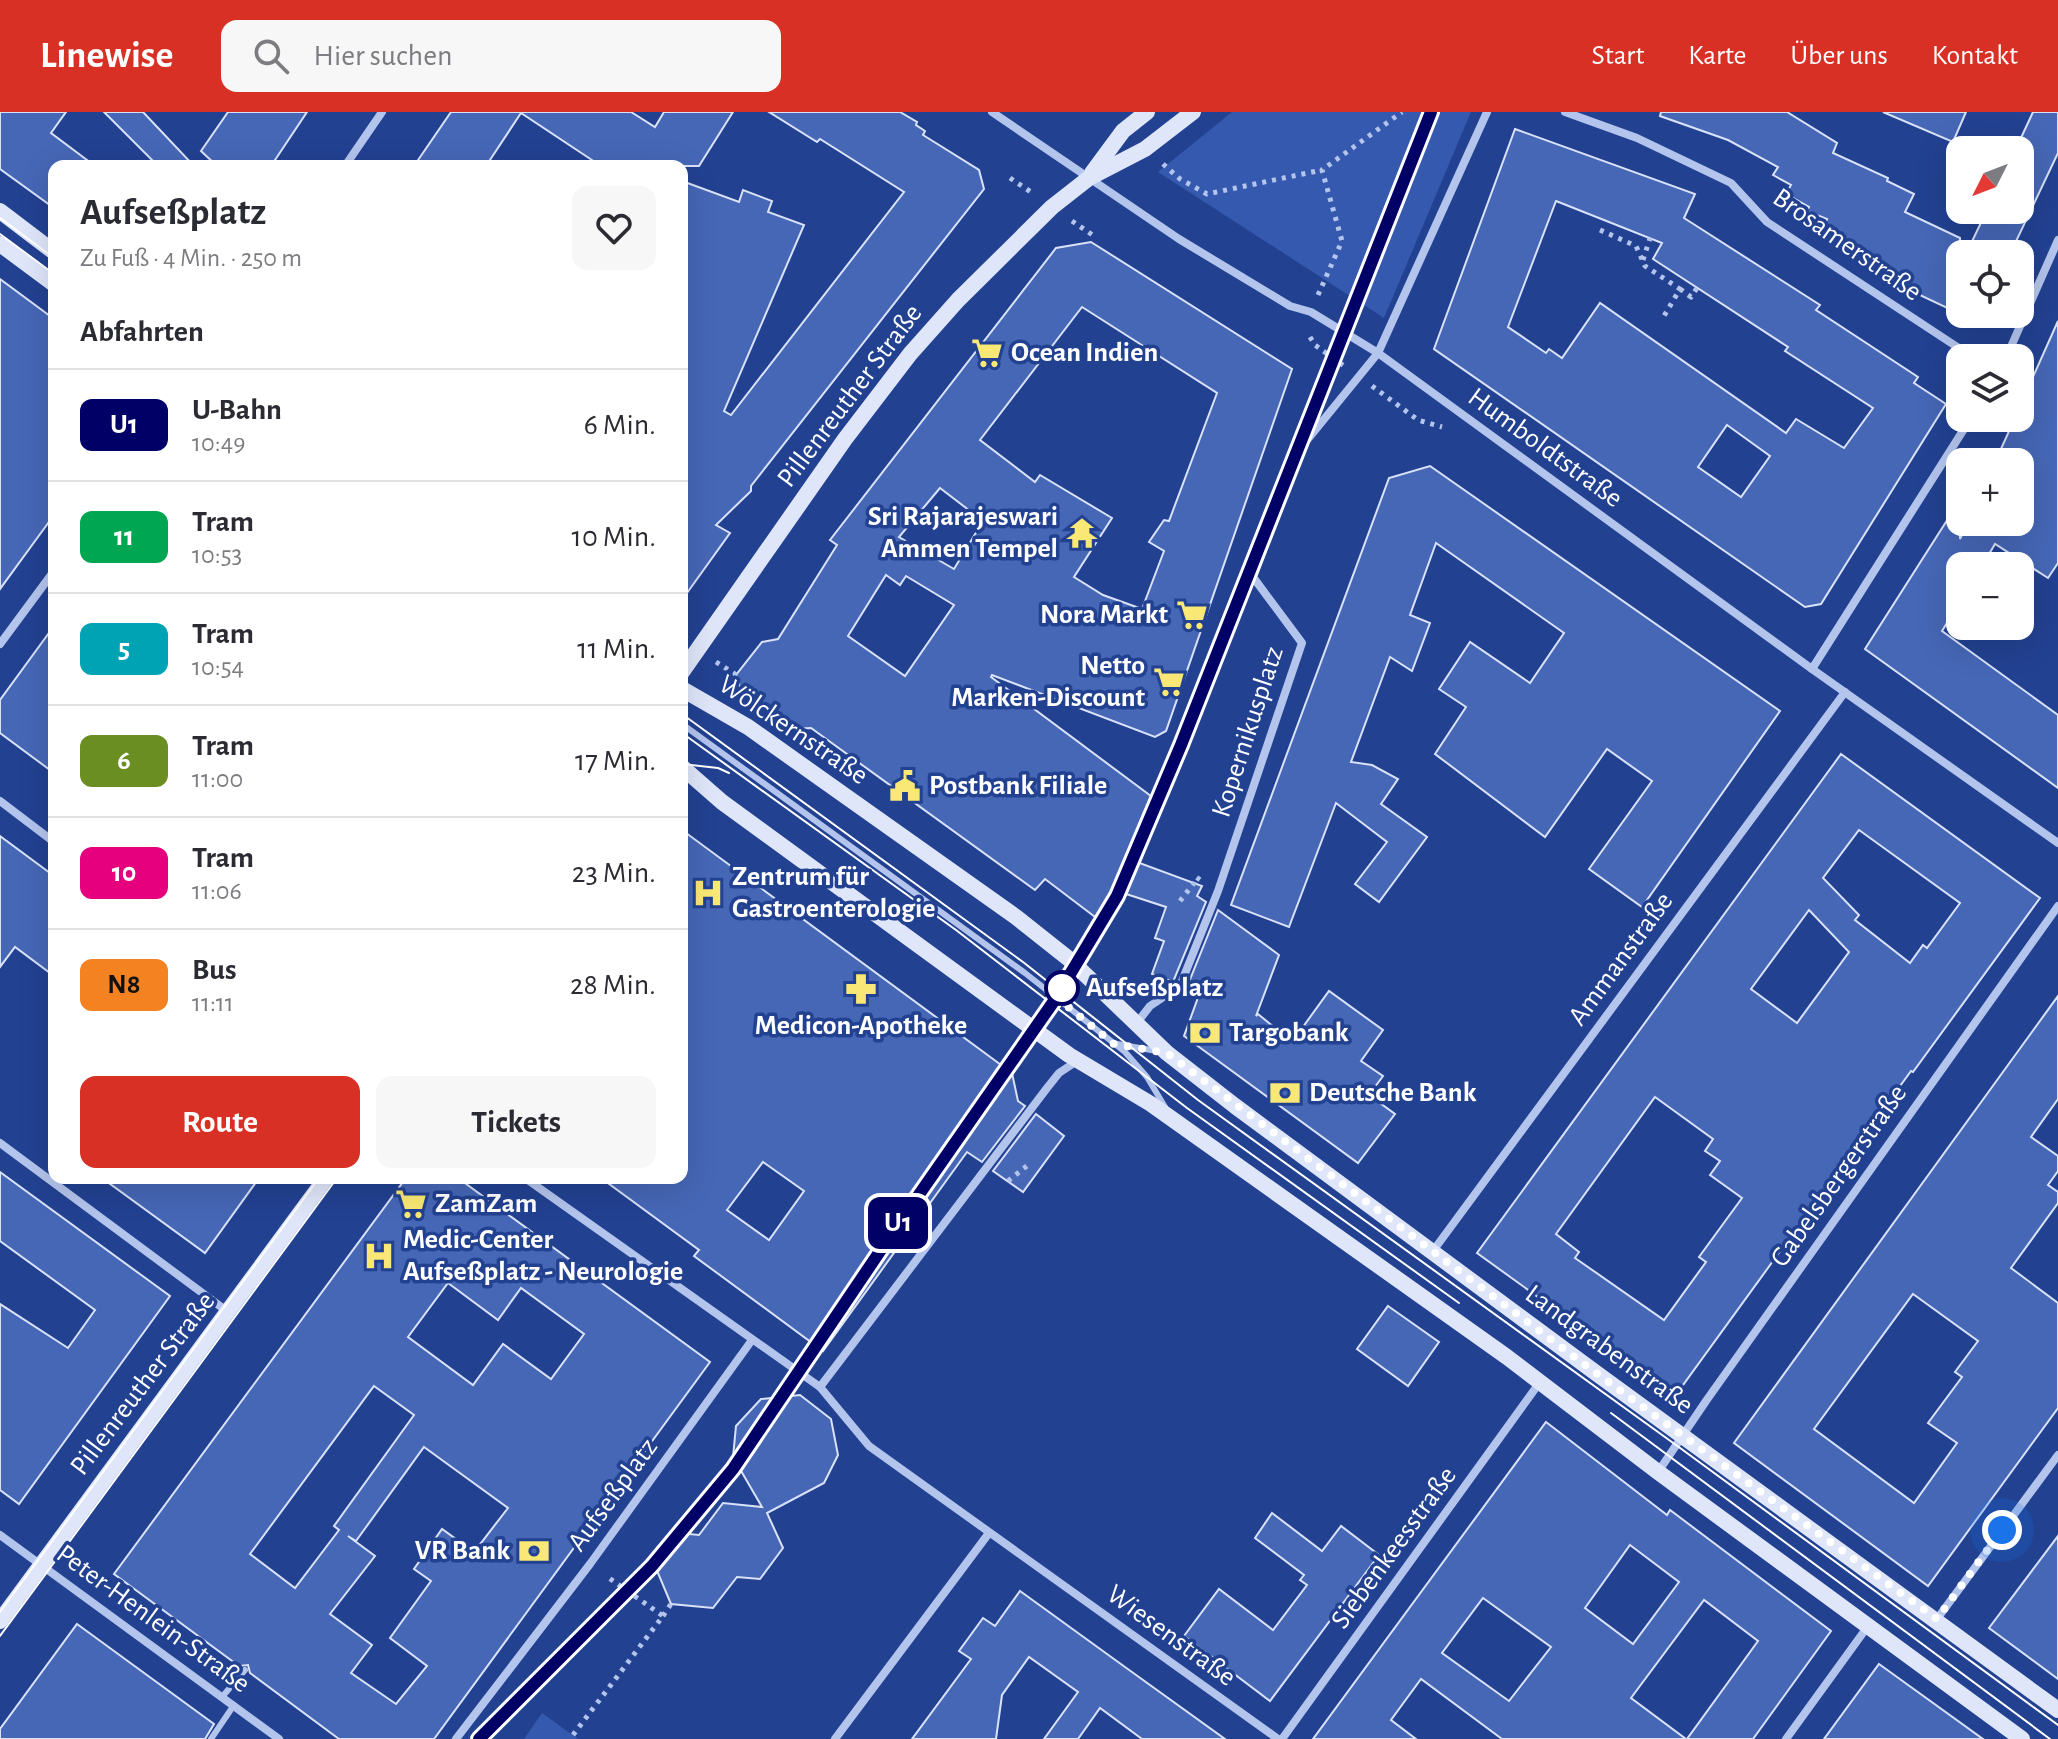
<!DOCTYPE html>
<html lang="de">
<meta charset="utf-8">
<style>
body{margin:0;font-family:"Alegreya Sans",sans-serif;background:#f7f7f7;color:#2b2b33;height:100vh;display:flex;flex-direction:column;font-size:30px;white-space:nowrap}
*{box-sizing:border-box;margin:0}
p{font-size:26px;color:#7c7c81}
.icon{flex:none;width:44px;height:44px;fill:none;stroke:currentColor;stroke-width:2;stroke-linecap:round;stroke-linejoin:round}
.map{position:relative;flex:1;overflow:hidden}
.details{position:absolute;left:48px;top:48px;width:640px;height:1024px;display:flex;flex-direction:column;background:#fff;border-radius:16px;box-shadow:0 8px 32px #0002}
.details>*{flex:none}
.badge{padding:0 16px;border-radius:12px;font-size:28px;line-height:52px}
.needle{width:52px;rotate:228deg}
.controls{position:absolute;left:1946px;top:24px;display:grid;gap:16px}
.controls a{display:grid;place-items:center;width:88px;height:88px;border-radius:16px;background:#fff;box-shadow:0 8px 32px #0002;font-size:40px}
.you{position:absolute;width:40px;height:40px;margin:-20px;border:6px solid #fff;border-radius:50%;background:#1a73e8;box-shadow:0 0 0 12px #1a73e833}
.map>.badge{position:absolute;translate:-50% -50%;box-shadow:0 0 0 4px #fff}
h2{padding:0 32px;font-size:30px;line-height:72px}
.round{display:grid;place-items:center;flex:none;width:84px;height:84px;border-radius:16px;background:#f7f7f7}
.summary{display:flex;align-items:center;justify-content:space-between;height:136px;padding:0 32px}
h1{font-size:38px;font-weight:600;line-height:60px}
.cta{display:flex;gap:16px;margin-top:auto;padding:16px 32px}
.cta a{flex:1;height:92px;border-radius:16px;background:#d93025;color:#fff;font-size:32px;font-weight:600;line-height:92px;text-align:center}
.cta a+a{background:#f7f7f7;color:#2b2b33}
ul{padding:0;list-style:none}
li{display:flex;align-items:center;gap:24px;height:112px;padding:0 32px;border-top:2px solid #e1e1e2}
li div{flex:1}
li b{display:block;font-size:30px}
li em{font-style:normal}
li .badge{min-width:88px;font-weight:700;text-align:center}
header{display:flex;align-items:center;gap:48px;box-sizing:border-box;height:112px;padding:0 40px;background:#d93025;color:#fff}
header strong{font-size:38px}
nav{display:flex;gap:44px;margin-inline-start:auto;font-size:28px}
.search{width:560px;height:72px;background:#f7f7f7;display:flex;align-items:center;gap:20px;box-sizing:border-box;padding:0 28px;border-radius:16px;color:#7c7c81;font-size:30px}
.map>svg:first-child{display:block}
.green{fill:#3559ae}
.building{fill:#4667b6;stroke:#d9e2f9;stroke-width:2;fill-rule:evenodd}
.lines{fill:none;stroke-linecap:round;stroke-linejoin:round}
.path{stroke:#b3c4ed;stroke-width:5;stroke-dasharray:4 6;stroke-linecap:butt}
.lane{stroke:#b3c4ed;stroke-width:6}
.street{stroke:#b3c4ed;stroke-width:8}
.secondary{stroke:#dfe6fa;stroke-width:16}
.tram{stroke:#fff;stroke-width:2}
.line-casing{stroke:#fff;stroke-width:18}
.line{stroke:#006;stroke-width:12}
.walk{stroke:#fff;stroke-width:8;stroke-dasharray:0 14.4}
.stop-dot{fill:#fff;stroke:#006;stroke-width:4}
.labels{text-anchor:middle;dominant-baseline:central;stroke-width:7;stroke-linejoin:round;paint-order:stroke}
.street-label{font-size:28px;fill:#fff;stroke:#224191}
.poi-label{font-size:28px;font-weight:bold;fill:#fff;stroke:#224191;text-anchor:start}
.stop-label{font-size:28px;font-weight:bold;fill:#fff;stroke:#224191;text-anchor:start}
</style>
<header>
<strong>Linewise</strong>
<div class="search"><svg class="icon" aria-label="search" viewBox="0 0 24 24"><circle cx="10" cy="10" r="6"/><path d="M15 15l6 6"/></svg>Hier suchen</div>
<nav><a>Start</a><a>Karte</a><a>Über uns</a><a>Kontakt</a></nav>
</header>
<div class="map">
<svg width="2058" height="1627" viewBox="0 0 2058 1627">
<rect width="100%" height="100%" fill="#224191"/>
<g class="green">
<path d="M 1232,0 L 1471,0 L 1384,206 L 1158,60 Z"/>
<path d="M 542,1601 L 578,1627 L 524,1627 Z"/>
</g>
<g class="building">
<path d="M 0,0 L 66,0 L 51,21 L 95,54 L 54,54 L 54,96 L 0,57 Z"/>
<path d="M 104,0 L 143,0 L 194,54 L 158,54 Z"/>
<path d="M 228,0 L 307,0 L 271,54 L 217,54 L 201,39 Z"/>
<path d="M 451,0 L 631,0 L 655,15 L 664,0 L 733,0 L 699,54 L 601,54 L 521,1 L 486,54 L 414,54 Z"/>
<path d="M 769,0 L 900,0 L 917,10 L 916,13 L 925,19 L 923,23 L 979,58 L 984,77 L 751,374 L 751,379 L 716,413 L 730,421 L 682,488 L 682,69 L 739,90 L 743,78 L 772,89 L 768,100 L 804,113 L 724,299 L 731,303 L 904,80 L 820,27 L 817,30 Z"/>
<path d="M 1661,0 L 1787,0 L 1837,31 L 1833,41 L 1888,66 L 1887,69 L 1914,82 L 1905,100 L 1960,126 L 1960,202 L 1888,168 L 1890,164 L 1864,151 L 1868,141 L 1839,128 L 1841,122 L 1824,114 L 1827,107 L 1807,99 L 1809,95 L 1786,82 L 1791,73 L 1773,63 L 1778,55 L 1728,28 L 1660,4 Z"/>
<path d="M 1883,0 L 1966,0 L 1953,30 Z"/>
<path d="M 2033,0 L 2058,0 L 2058,41 L 2010,142 L 1966,142 L 1987,98 L 2020,98 L 2020,28 Z"/>
<path d="M 1515,17 L 1695,82 L 1684,106 L 1820,193 L 1816,198 L 1918,265 L 1914,271 L 1946,292 L 1821,492 L 1805,495 L 1434,237 ZM 1556,89 L 1662,131 L 1653,147 L 1788,235 L 1785,239 L 1873,296 L 1844,336 L 1796,307 L 1786,321 L 1600,191 L 1562,246 L 1549,237 L 1546,241 L 1508,215 ZM 1727,313 L 1770,344 L 1741,385 L 1698,355 Z"/>
<path d="M 1091,130 L 1292,257 L 1166,619 L 1155,625 L 992,563 L 991,565 L 1159,690 L 1134,749 L 1202,774 L 1197,784 L 1206,790 L 1173,870 L 1152,862 L 1164,829 L 1155,826 L 1166,795 L 1120,780 L 1103,811 L 1045,767 L 1035,778 L 811,616 L 792,617 L 741,580 L 736,563 L 762,530 L 778,527 L 837,433 L 830,428 L 1056,136 ZM 1082,195 L 1217,281 L 1169,409 L 1164,408 L 1149,430 L 1164,439 L 1142,497 L 1103,483 L 1074,465 L 1112,406 L 1040,363 L 1035,370 L 980,328 ZM 940,376 L 983,409 L 954,457 L 899,425 ZM 886,463 L 900,473 L 906,464 L 954,493 L 905,564 L 848,524 Z"/>
<path d="M 0,167 L 54,207 L 54,403 L 0,477 Z"/>
<path d="M 2058,209 L 2058,451 L 2048,466 L 1995,432 L 1982,454 L 1960,454 L 1960,490 L 1942,519 L 2058,603 L 2058,676 L 1865,537 L 1960,388 L 1960,427 L 1966,414 L 1960,410 L 2020,410 L 2020,350 L 1995,350 L 2015,306 L 2020,306 L 2020,294 Z"/>
<path d="M 1430,354 L 1780,599 L 1642,795 L 1589,757 L 1652,669 L 1607,637 L 1545,725 L 1435,642 L 1466,595 L 1439,577 L 1470,530 L 1530,571 L 1564,521 L 1436,431 L 1410,503 L 1430,511 L 1412,559 L 1390,545 L 1351,650 L 1372,653 L 1398,667 L 1381,692 L 1427,725 L 1379,790 L 1355,772 L 1387,730 L 1336,691 L 1289,815 L 1231,793 L 1389,366 Z"/>
<path d="M 54,514 L 54,661 L 0,621 L 0,588 Z"/>
<path d="M 1841,642 L 2040,786 L 1913,960 L 1911,959 L 1675,1284 L 1477,1141 ZM 1859,718 L 1960,791 L 1927,836 L 1923,833 L 1910,851 L 1855,808 L 1859,803 L 1823,766 ZM 1809,798 L 1849,840 L 1797,911 L 1751,877 ZM 1655,985 L 1713,1027 L 1705,1039 L 1720,1049 L 1710,1063 L 1742,1086 L 1699,1145 L 1706,1150 L 1664,1208 L 1575,1146 L 1579,1140 L 1556,1122 Z"/>
<path d="M 682,718 L 1012,961 L 1018,989 L 1025,994 L 982,1050 L 967,1040 L 823,1239 L 694,1144 L 699,1138 L 601,1066 L 682,1066 ZM 763,1050 L 804,1079 L 769,1128 L 727,1098 Z"/>
<path d="M 0,724 L 54,764 L 54,864 L 15,835 L 0,855 Z"/>
<path d="M 1218,798 L 1279,843 L 1256,904 L 1258,902 L 1292,930 L 1329,879 L 1383,918 L 1361,949 L 1383,964 L 1369,983 L 1395,1002 L 1358,1051 L 1184,924 L 1200,880 L 1187,875 Z"/>
<path d="M 2058,884 L 2058,987 L 2031,1025 L 2058,1044 L 2058,1059 L 2048,1073 L 2058,1080 L 2058,1091 L 2011,1156 L 2058,1191 L 2058,1296 L 1928,1474 L 1734,1331 ZM 1913,1182 L 1978,1229 L 1955,1260 L 1962,1265 L 1928,1311 L 1957,1331 L 1914,1391 L 1814,1317 Z"/>
<path d="M 1036,1002 L 1064,1024 L 1023,1080 L 993,1059 Z"/>
<path d="M 0,1060 L 170,1184 L 19,1392 L 0,1378 L 0,1192 L 68,1236 L 95,1198 L 0,1129 Z"/>
<path d="M 102,1066 L 259,1066 L 205,1141 Z"/>
<path d="M 406,1066 L 458,1066 L 710,1250 L 434,1627 L 339,1627 L 250,1561 L 248,1553 L 239,1554 L 114,1462 ZM 448,1171 L 498,1208 L 521,1176 L 584,1222 L 551,1267 L 503,1232 L 473,1273 L 408,1225 ZM 374,1274 L 414,1303 L 334,1414 L 339,1418 L 295,1476 L 250,1442 ZM 424,1335 L 508,1396 L 474,1440 L 442,1417 L 414,1457 L 431,1469 L 390,1526 L 427,1554 L 396,1592 L 351,1561 L 372,1533 L 330,1502 L 375,1444 L 348,1424 L 356,1429 Z"/>
<path d="M 1388,1194 L 1439,1230 L 1408,1274 L 1357,1237 Z"/>
<path d="M 800,1283 L 831,1307 L 838,1343 L 824,1371 L 767,1401 L 783,1436 L 760,1467 L 737,1465 L 713,1496 L 671,1492 L 655,1454 L 679,1421 L 699,1423 L 723,1391 L 762,1395 L 733,1345 L 736,1314 L 761,1287 Z"/>
<path d="M 1546,1310 L 1667,1403 L 1670,1398 L 1831,1519 L 1753,1627 L 1687,1627 L 1758,1529 L 1704,1488 L 1631,1586 L 1686,1627 L 1502,1627 L 1421,1567 L 1391,1608 L 1416,1627 L 1313,1627 ZM 1630,1433 L 1679,1470 L 1633,1532 L 1585,1496 ZM 1483,1486 L 1551,1535 L 1509,1589 L 1442,1541 Z"/>
<path d="M 1272,1401 L 1322,1439 L 1341,1414 L 1379,1443 L 1270,1589 L 1184,1524 L 1219,1477 L 1273,1518 L 1307,1473 L 1300,1468 L 1304,1463 L 1255,1426 Z"/>
<path d="M 2058,1424 L 2058,1567 L 1989,1516 Z"/>
<path d="M 1020,1479 L 1125,1555 L 1225,1627 L 1142,1627 L 1100,1596 L 1078,1627 L 1044,1627 L 1078,1580 L 1029,1545 L 1002,1583 L 996,1627 L 912,1627 L 971,1547 L 959,1539 L 983,1506 L 995,1514 Z"/>
<path d="M 77,1512 L 214,1612 L 205,1627 L 0,1627 L 0,1617 Z"/>
<path d="M 1879,1552 L 1983,1627 L 1824,1627 Z"/>
</g>
<g class="lines">
<g class="path">
<path d="M 1163,52 L 1180,67 L 1207,82 L 1322,58"/>
<path d="M 1010,66 L 1034,82"/>
<path d="M 1072,109 L 1094,124"/>
<path d="M 1600,118 L 1636,134 L 1645,154 L 1680,177 L 1664,204"/>
<path d="M 1643,148 L 1650,126"/>
<path d="M 1680,177 L 1691,185 L 1697,176"/>
<path d="M 1318,183 L 1342,129 L 1322,58 L 1402,0"/>
<path d="M 1310,225 L 1315,233 L 1344,254"/>
<path d="M 1372,274 L 1418,308 L 1442,315"/>
<path d="M 716,550 L 735,562 L 740,581 L 743,583"/>
<path d="M 1180,789 L 1194,771 L 1196,765 L 1203,770"/>
<path d="M 1008,1069 L 1028,1053"/>
<path d="M 663,1504 L 671,1492"/>
<path d="M 573,1623 L 663,1504 L 606,1464"/>
</g>
<g class="lane">
<path d="M 682,612 L 1025,861 L 1125,940 L 1147,965 L 1165,995"/>
<path d="M 1117,932 L 1157,939"/>
<path d="M 222,1585 L 245,1558"/>
<path d="M 211,1627 L 234,1593"/>
</g>
<g class="street">
<path d="M 992,0 L 1179,127 L 1290,194 L 1311,200 L 1378,241 L 1812,557 L 2058,731"/>
<path d="M 1565,0 L 1637,26 L 1731,71 L 1767,110 L 1974,246"/>
<path d="M 345,54 L 382,0"/>
<path d="M 2006,246 L 2058,128"/>
<path d="M 0,532 L 54,459"/>
<path d="M 1812,557 L 1971,306"/>
<path d="M 0,689 L 54,730"/>
<path d="M 1136,912 L 1150,894 L 1180,874 L 1218,779 L 1302,531 L 1253,465 L 1303,333 L 1378,241 L 1487,0"/>
<path d="M 0,1031 L 228,1200"/>
<path d="M 525,1066 L 820,1275 L 869,1334 L 1278,1627"/>
<path d="M 1433,1139 L 1845,580"/>
<path d="M 820,1275 L 1047,976 L 1059,961 L 1077,949"/>
<path d="M 1658,1360 L 1706,1289 L 2058,794"/>
<path d="M 0,1423 L 279,1627"/>
<path d="M 1937,1507 L 2058,1343"/>
<path d="M 456,1627 L 590,1452 L 752,1228"/>
<path d="M 835,1627 L 989,1421"/>
<path d="M 1282,1627 L 1540,1270"/>
<path d="M 1786,1627 L 1868,1514"/>
</g>
<g class="secondary">
<path d="M 1092,61 L 1123,19 L 1147,0"/>
<path d="M 0,99 L 54,140"/>
<path d="M 0,132 L 54,172"/>
<path d="M 682,560 L 845,327 L 910,242 L 958,188 L 1052,95 L 1089,66 L 1145,37 L 1193,0"/>
<path d="M 682,577 L 748,615 L 1016,805 L 1069,847 L 1167,941 L 1235,994 L 1596,1261 L 2058,1598"/>
<path d="M 682,655 L 722,690 L 1069,943 L 1151,992 L 1507,1245 L 1658,1360 L 2022,1627"/>
<path d="M 0,1509 L 326,1066"/>
</g>
<g class="tram">
<path d="M 0,106 L 54,146"/>
<path d="M 0,122 L 54,162"/>
<path d="M 682,602 L 1023,850 L 1198,988 L 1676,1333 L 2058,1613"/>
<path d="M 682,621 L 956,818 L 1187,996 L 1459,1191"/>
<path d="M 682,652 L 718,656 L 729,661"/>
<path d="M 1611,1301 L 2050,1627"/>
<path d="M 0,1500 L 319,1066"/>
<path d="M 0,1524 L 337,1066"/>
</g>
</g>
<g class="lines">
<defs>
<path id="line" d="M 479,1627 L 652,1454 L 733,1357 L 895,1117 L 1054,889 L 1117,784 L 1181,633 L 1431,0"/>
</defs>
<use href="#line" class="line-casing"/>
<use href="#line" class="line"/>
<path class="walk" d="M 1062,876 L 1047,878 L 1114,932 L 1167,941 L 1596,1261 L 1937,1507 L 2002,1418"/>
</g>
<defs>
<symbol id="supermarket-bare" viewBox="-9 -9 18 18"><path d="M-6-5.5h2.5l.6 2H6L4.5 2H-2.5L-4.4-4H-6ZM-1.5 3.2a1.3 1.3 0 1 0 .1 0ZM3 3.2a1.3 1.3 0 1 0 .1 0Z" fill="#f9e875" stroke="#224191" stroke-width="2.5" paint-order="stroke"/></symbol>
<symbol id="temple-bare" viewBox="-9 -9 18 18"><path d="M0-6L5-2H3V0L6.5 2.5H4V6H1.5V3h-3V6H-4V2.5H-6.5L-3 0V-2H-5Z" fill="#f9e875" stroke="#224191" stroke-width="2.5" paint-order="stroke"/></symbol>
<symbol id="civic-bare" viewBox="-9 -9 18 18"><path d="M-.6-6.5H3V-4.5H.6V-3L4-1V1h2V6H-6V1h2V-1L-.6-3ZM-1.2 2.5V6h2.4V2.5Z" fill="#f9e875" stroke="#224191" stroke-width="2.5" paint-order="stroke"/></symbol>
<symbol id="hospital-bare" viewBox="-9 -9 18 18"><path d="M-5-5h3v3.5h4V-5h3V5h-3V1.5h-4V5h-3Z" fill="#f9e875" stroke="#224191" stroke-width="2.5" paint-order="stroke"/></symbol>
<symbol id="pharmacy-bare" viewBox="-9 -9 18 18"><path d="M-2-6h4v4h4v4h-4v4h-4v-4h-4v-4h4Z" fill="#f9e875" stroke="#224191" stroke-width="2.5" paint-order="stroke"/></symbol>
<symbol id="bank-bare" viewBox="-9 -9 18 18"><path d="M-6-4H6V4H-6ZM0-2.3a2.3 2.3 0 1 0 0 4.6a2.3 2.3 0 1 0 0-4.6Z" fill="#f9e875" stroke="#224191" stroke-width="2.5" paint-order="stroke"/></symbol>
</defs>
<g fill-rule="evenodd">
<use href="#supermarket-bare" x="965" y="219" width="44" height="44"/>
<use href="#temple-bare" x="1060" y="399" width="44" height="44"/>
<use href="#supermarket-bare" x="1170" y="481" width="44" height="44"/>
<use href="#supermarket-bare" x="1147" y="548" width="44" height="44"/>
<use href="#civic-bare" x="883" y="652" width="44" height="44"/>
<use href="#hospital-bare" x="686" y="759" width="44" height="44"/>
<use href="#pharmacy-bare" x="839" y="855" width="44" height="44"/>
<use href="#bank-bare" x="1183" y="899" width="44" height="44"/>
<use href="#bank-bare" x="1263" y="959" width="44" height="44"/>
<use href="#supermarket-bare" x="389" y="1070" width="44" height="44"/>
<use href="#hospital-bare" x="357" y="1122" width="44" height="44"/>
<use href="#bank-bare" x="512" y="1417" width="44" height="44"/>
</g>
<circle class="stop-dot" cx="1062" cy="876" r="16"/>
<g class="labels">
<g class="street-label">
<text transform="translate(1847 133) rotate(35)">Brosamerstraße</text>
<text transform="translate(850 284) rotate(-53)">Pillenreuther Straße</text>
<text transform="translate(1545 336) rotate(36)">Humboldtstraße</text>
<text transform="translate(793 618) rotate(34)">Wölckernstraße</text>
<text transform="translate(1248 620) rotate(-72)">Kopernikusplatz</text>
<text transform="translate(1621 847) rotate(-54)">Ammanstraße</text>
<text transform="translate(1839 1064) rotate(-55)">Gabelsbergerstraße</text>
<text transform="translate(1609 1238) rotate(36)">Landgrabenstraße</text>
<text transform="translate(143 1272) rotate(-53)">Pillenreuther Straße</text>
<text transform="translate(613 1383) rotate(-54)">Aufseßplatz</text>
<text transform="translate(1394 1436) rotate(-54)">Siebenkeesstraße</text>
<text transform="translate(153 1507) rotate(36)">Peter-Henlein-Straße</text>
<text transform="translate(1171 1524) rotate(36)">Wiesenstraße</text>
</g>
<g class="poi-label">
<text x="1011" y="241">Ocean Indien</text>
<text x="1058" y="405" text-anchor="end">Sri Rajarajeswari<tspan x="1058" dy="32">Ammen Tempel</tspan></text>
<text x="1168" y="503" text-anchor="end">Nora Markt</text>
<text x="1145" y="554" text-anchor="end">Netto<tspan x="1145" dy="32">Marken-Discount</tspan></text>
<text x="929" y="674">Postbank Filiale</text>
<text x="732" y="765">Zentrum für<tspan x="732" dy="32">Gastroenterologie</tspan></text>
<text x="861" y="914" text-anchor="middle">Medicon-Apotheke</text>
<text x="1229" y="921">Targobank</text>
<text x="1309" y="981">Deutsche Bank</text>
<text x="435" y="1092">ZamZam</text>
<text x="403" y="1128">Medic-Center<tspan x="403" dy="32">Aufseßplatz - Neurologie</tspan></text>
<text x="510" y="1439" text-anchor="end">VR Bank</text>
</g>
<g class="stop-label">
<text x="1086" y="876">Aufseßplatz</text>
</g>
</g>
</svg>
<div class="controls">
<a><svg class="needle" viewBox="-14 -14 28 28"><path d="M0-13l5 13h-10z" fill="#e53935"/><path d="M0 13l5-13h-10z" fill="#7c7c81"/></svg></a>
<a><svg class="icon" aria-label="locate" viewBox="0 0 24 24"><circle cx="12" cy="12" r="6"/><path d="M12 2v4M12 18v4M2 12h4M18 12h4"/></svg></a>
<a><svg class="icon" aria-label="layers" viewBox="0 0 24 24"><path d="M12 4l9 5-9 5-9-5zM3 14l9 5 9-5"/></svg></a>
<a>+</a>
<a>−</a>
</div>
<div class="you" style="left:2002px;top:1418px"></div>
<b class="badge" style="left:898px;top:1111px;background:#006;color:#fff">U1</b>
<section class="details">
<div class="summary"><div><h1>Aufseßplatz</h1><p>Zu Fuß · 4 Min. · 250 m</p></div><a class="round"><svg class="icon" aria-label="heart" viewBox="0 0 24 24"><path d="M12 20l-8-8c-3-5 5-10 8-4 3-6 11-1 8 4z"/></svg></a></div>
<h2>Abfahrten</h2>
<ul>
<li><span class="badge" style="background:#006;color:#fff">U1</span><div><b>U-Bahn</b><p>10:49</p></div><em>6 Min.</em></li>
<li><span class="badge" style="background:#00a651;color:#fff">11</span><div><b>Tram</b><p>10:53</p></div><em>10 Min.</em></li>
<li><span class="badge" style="background:#00a3b4;color:#fff">5</span><div><b>Tram</b><p>10:54</p></div><em>11 Min.</em></li>
<li><span class="badge" style="background:#6b8e23;color:#fff">6</span><div><b>Tram</b><p>11:00</p></div><em>17 Min.</em></li>
<li><span class="badge" style="background:#e6007e;color:#fff">10</span><div><b>Tram</b><p>11:06</p></div><em>23 Min.</em></li>
<li><span class="badge" style="background:#f58220;color:#111">N8</span><div><b>Bus</b><p>11:11</p></div><em>28 Min.</em></li>
</ul>
<div class="cta"><a>Route</a><a>Tickets</a></div>
</section>
</div>
